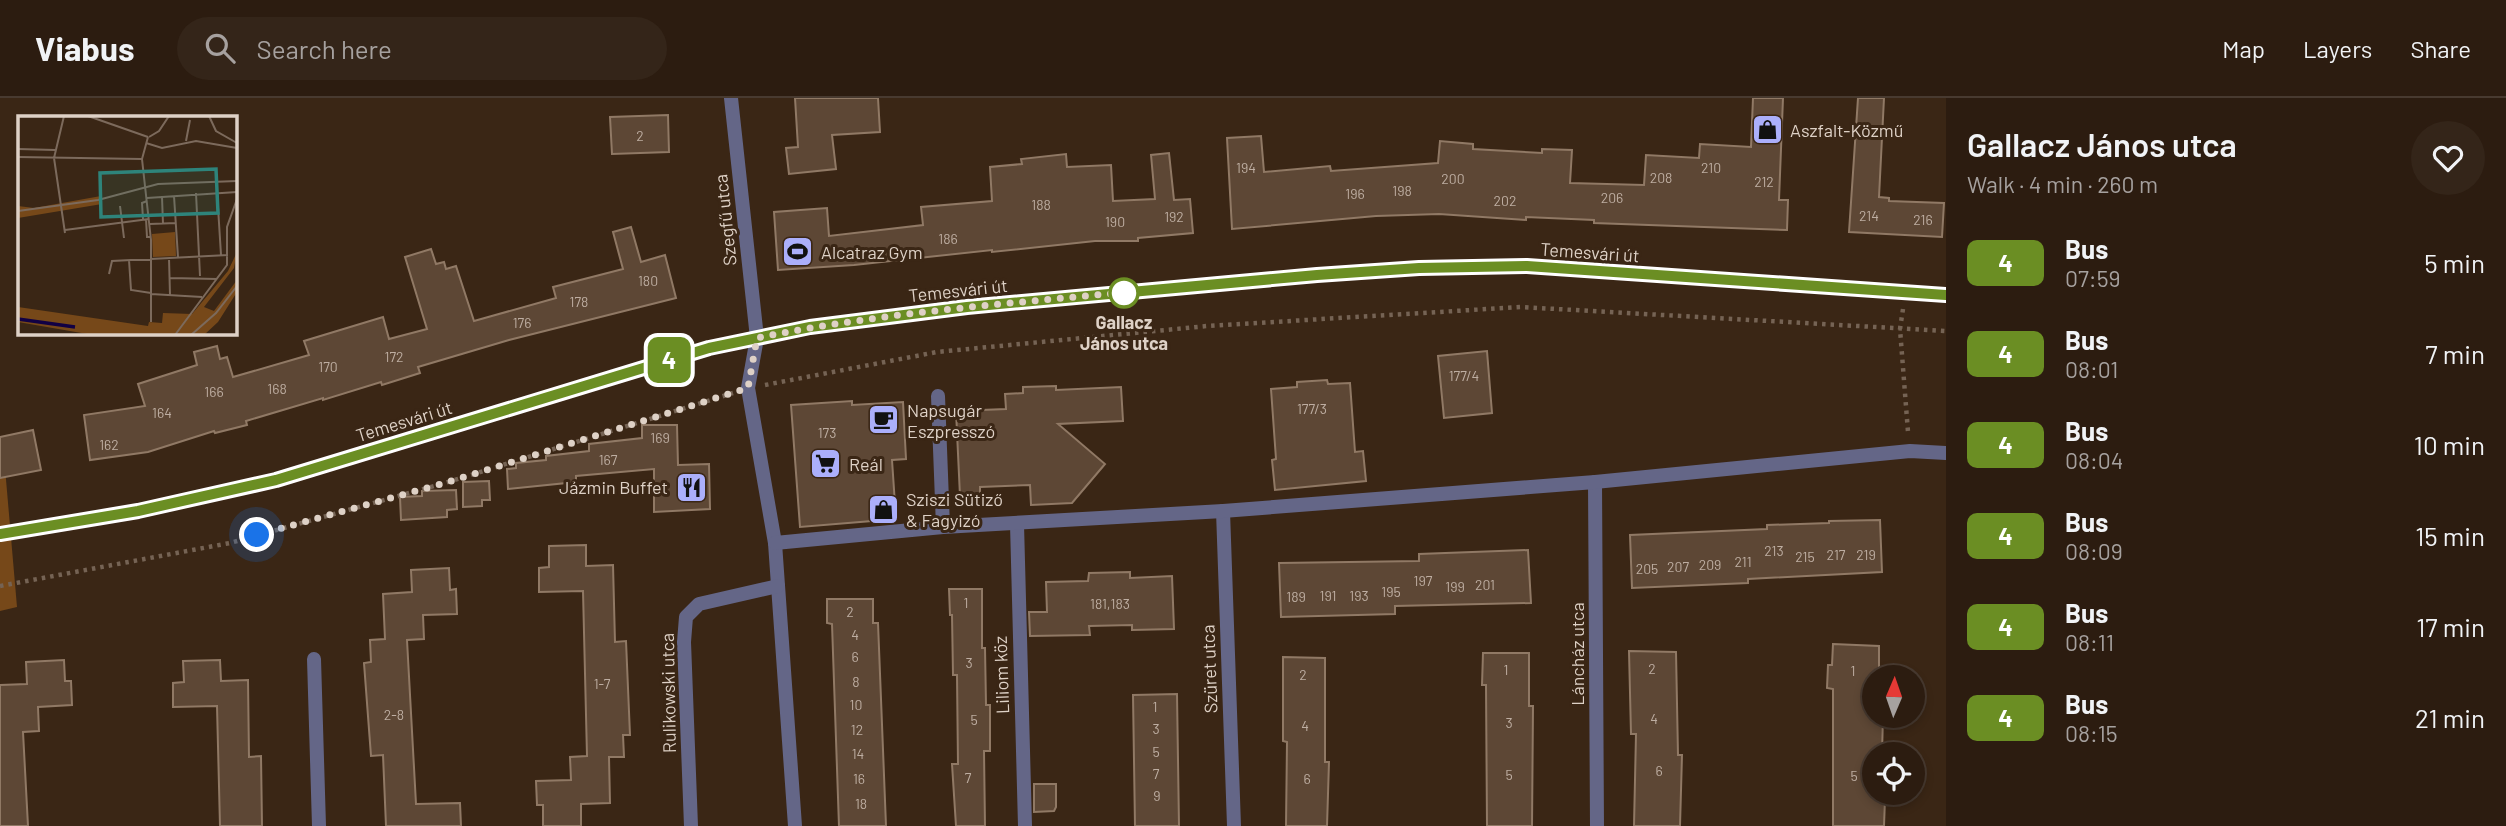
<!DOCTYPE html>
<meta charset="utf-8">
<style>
body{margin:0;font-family:Barlow,sans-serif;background:#342519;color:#f1f3f6;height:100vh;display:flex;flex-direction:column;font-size:26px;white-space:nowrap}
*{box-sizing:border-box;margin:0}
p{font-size:23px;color:#a6a19f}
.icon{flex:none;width:38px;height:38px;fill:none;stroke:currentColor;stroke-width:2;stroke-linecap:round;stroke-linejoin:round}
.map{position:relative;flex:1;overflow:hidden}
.panel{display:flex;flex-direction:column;background:#2c1c10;width:560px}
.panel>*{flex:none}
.badge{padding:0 14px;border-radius:10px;font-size:24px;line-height:46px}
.needle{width:46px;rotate:2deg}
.fabs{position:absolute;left:1862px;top:567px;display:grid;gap:14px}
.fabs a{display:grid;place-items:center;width:63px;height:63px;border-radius:50%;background:#2c1c10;box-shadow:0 4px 10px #0003,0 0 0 2px #483a30;font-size:35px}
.you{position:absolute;width:35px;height:35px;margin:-18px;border:5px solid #fff;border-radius:50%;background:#1a73e8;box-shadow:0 0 0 10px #1a73e833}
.map>.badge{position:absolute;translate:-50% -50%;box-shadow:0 0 0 4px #fff}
.round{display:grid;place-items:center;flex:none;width:74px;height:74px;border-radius:37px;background:#342519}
.headline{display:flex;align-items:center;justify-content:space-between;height:119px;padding:0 21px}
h1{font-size:33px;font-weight:600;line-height:52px}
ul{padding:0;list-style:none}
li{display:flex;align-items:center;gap:21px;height:91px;padding:0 21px}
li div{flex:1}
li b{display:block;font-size:26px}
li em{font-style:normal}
li .badge{min-width:77px;font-weight:700;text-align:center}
header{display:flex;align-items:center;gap:42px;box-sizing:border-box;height:98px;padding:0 35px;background:#2c1c10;border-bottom:2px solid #483a30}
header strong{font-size:33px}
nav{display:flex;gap:38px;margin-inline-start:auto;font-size:24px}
.search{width:490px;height:63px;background:#342519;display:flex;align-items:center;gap:18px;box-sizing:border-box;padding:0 24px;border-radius:38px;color:#a6a19f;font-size:26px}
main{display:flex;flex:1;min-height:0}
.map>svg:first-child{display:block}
.green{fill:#764819}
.building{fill:#5d4735;stroke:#907965;stroke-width:2}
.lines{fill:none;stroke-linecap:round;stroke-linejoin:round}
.path{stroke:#756354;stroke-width:4.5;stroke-dasharray:3.5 5;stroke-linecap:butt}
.lane{stroke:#646687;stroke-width:14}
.street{stroke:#646687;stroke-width:14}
.secondary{stroke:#8487bc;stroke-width:14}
.line-casing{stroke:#fff;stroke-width:16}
.line{stroke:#6b8e23;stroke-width:10}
.walk{stroke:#ded1c6;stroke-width:7;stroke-dasharray:0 12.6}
.stop-dot{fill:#fff;stroke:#6b8e23;stroke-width:3.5}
.labels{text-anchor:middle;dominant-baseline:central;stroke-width:6;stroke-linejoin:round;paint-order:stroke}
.number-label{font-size:14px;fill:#beaea2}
.poi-label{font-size:18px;fill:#ded1c6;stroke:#3a2615;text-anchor:start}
.street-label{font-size:18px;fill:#ded1c6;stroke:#3a2615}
.stop-label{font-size:18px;font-weight:bold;fill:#ded1c6;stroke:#3a2615}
.inset-river{fill:none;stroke:#104;stroke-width:3.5}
.inset-road{fill:none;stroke:#7c6a5c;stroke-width:2}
.view{fill:#2e847b;fill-opacity:0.15;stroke:#2e847b;stroke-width:3.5}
.inset-edge{fill:none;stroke:#ded1c6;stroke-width:3.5}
</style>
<header>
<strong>Viabus</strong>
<div class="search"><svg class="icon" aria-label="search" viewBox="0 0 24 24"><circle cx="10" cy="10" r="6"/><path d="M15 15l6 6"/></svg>Search here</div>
<nav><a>Map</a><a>Layers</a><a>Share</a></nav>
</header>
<main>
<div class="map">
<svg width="1946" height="728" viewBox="0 0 1946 728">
<rect width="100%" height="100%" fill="#3a2615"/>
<path class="green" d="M 5,370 L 17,509 L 0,513 L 0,371 Z"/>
<g class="building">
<path d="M 795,0 L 878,0 L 880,34 L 832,37 L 836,71 L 789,76 L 786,50 L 798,49 Z"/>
<path d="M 1753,0 L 1783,0 L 1779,102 L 1788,102 L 1787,132 L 1594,125 L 1594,122 L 1526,119 L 1526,122 L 1439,116 L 1376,118 L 1232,131 L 1227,40 L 1261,38 L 1264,74 L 1330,68 L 1331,73 L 1438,65 L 1440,43 L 1473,46 L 1473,51 L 1542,55 L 1542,51 L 1572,52 L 1570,85 L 1644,87 L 1646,57 L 1699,60 L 1700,46 L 1751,49 Z"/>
<path d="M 1858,0 L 1884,0 L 1879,99 L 1889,100 L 1889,103 L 1944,105 L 1942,139 L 1849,134 Z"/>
<path d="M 668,17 L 669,54 L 612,56 L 610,19 Z"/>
<path d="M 1169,55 L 1174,102 L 1190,101 L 1193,135 L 1138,140 L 1138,143 L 1095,143 L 992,154 L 992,152 L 854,167 L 778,172 L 774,114 L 827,110 L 829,138 L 923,127 L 921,109 L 992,103 L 990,69 L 1022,66 L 1021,61 L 1066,56 L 1067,69 L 1111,67 L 1113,103 L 1155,101 L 1151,57 Z"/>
<path d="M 631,129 L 641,164 L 665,157 L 676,200 L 509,242 L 418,269 L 420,275 L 382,287 L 381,284 L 323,302 L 323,300 L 246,323 L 247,327 L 215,335 L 214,333 L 148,354 L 90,362 L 84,317 L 145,308 L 138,286 L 197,267 L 194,254 L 217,248 L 220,261 L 227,259 L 233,279 L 309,257 L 304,243 L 383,219 L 389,241 L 427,231 L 405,159 L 431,151 L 436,166 L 444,164 L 446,171 L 456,168 L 474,223 L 556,200 L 553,189 L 623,171 L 613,134 Z"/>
<path d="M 1487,253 L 1492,315 L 1444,320 L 1438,258 Z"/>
<path d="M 1327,282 L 1328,286 L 1350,285 L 1355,354 L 1363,353 L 1366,383 L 1275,392 L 1272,362 L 1276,361 L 1271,291 L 1297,289 L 1297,284 Z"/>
<path d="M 1056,288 L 1056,292 L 1121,289 L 1123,323 L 1058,326 L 1105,366 L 1072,405 L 1031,407 L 1030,387 L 980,389 L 980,398 L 960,398 L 956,313 L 1006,311 L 1005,296 L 1023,295 L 1023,289 Z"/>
<path d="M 852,303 L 852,307 L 903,304 L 906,361 L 892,362 L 896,421 L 800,429 L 791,307 Z"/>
<path d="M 642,327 L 677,327 L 678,367 L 709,366 L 710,411 L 654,414 L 654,371 L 576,378 L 576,384 L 508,391 L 507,371 L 516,370 L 516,365 L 546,362 L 546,358 L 589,353 L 589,346 L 642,340 Z"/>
<path d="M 33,332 L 41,372 L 0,380 L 0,339 Z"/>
<path d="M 489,383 L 490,402 L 482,402 L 482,408 L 463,409 L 463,384 Z"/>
<path d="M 456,392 L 457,411 L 447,412 L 447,419 L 401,422 L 400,399 L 422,398 L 422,393 Z"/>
<path d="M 1880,422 L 1882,474 L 1748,481 L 1748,485 L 1632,490 L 1630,437 L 1767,431 L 1767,427 L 1829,425 L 1829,423 Z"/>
<path d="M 586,447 L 586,468 L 613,467 L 615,544 L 626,543 L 630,637 L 623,637 L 624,659 L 609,659 L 610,705 L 581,706 L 581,728 L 543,728 L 543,707 L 537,707 L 536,683 L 571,682 L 570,659 L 587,658 L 583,493 L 539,494 L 539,470 L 549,469 L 549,448 Z"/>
<path d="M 1528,452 L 1531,505 L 1395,508 L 1395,516 L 1281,519 L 1279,465 L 1419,463 L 1419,456 Z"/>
<path d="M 449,470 L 450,492 L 456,491 L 457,516 L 423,517 L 424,541 L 407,542 L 416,706 L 460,705 L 461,728 L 386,728 L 383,657 L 371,658 L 364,565 L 371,564 L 370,542 L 385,541 L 383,496 L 412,494 L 411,472 Z"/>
<path d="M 1130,474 L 1130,480 L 1172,478 L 1174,531 L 1132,532 L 1132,527 L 1089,528 L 1090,537 L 1030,538 L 1029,514 L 1047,514 L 1046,484 L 1088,483 L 1089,475 Z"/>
<path d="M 949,491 L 982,491 L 982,550 L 985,550 L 986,607 L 990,607 L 990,653 L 984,653 L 985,728 L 956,728 L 952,666 L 958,666 L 957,577 L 953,577 L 952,517 L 950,517 Z"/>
<path d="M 827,501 L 873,501 L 873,525 L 878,525 L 886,728 L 839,728 L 832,526 L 827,525 Z"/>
<path d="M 1833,546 L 1879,548 L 1879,577 L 1874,577 L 1874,618 L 1883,618 L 1882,656 L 1874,656 L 1874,701 L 1885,701 L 1884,728 L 1833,728 L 1833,591 L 1827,590 L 1828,567 L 1832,567 Z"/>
<path d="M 1629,553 L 1676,554 L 1678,657 L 1682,657 L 1680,728 L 1634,728 L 1636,636 L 1631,636 Z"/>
<path d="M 1483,555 L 1529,555 L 1529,608 L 1533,608 L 1532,728 L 1487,728 L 1486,587 L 1482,587 Z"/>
<path d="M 1283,559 L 1325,560 L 1325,664 L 1329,664 L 1327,728 L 1286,728 L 1287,644 L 1283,643 Z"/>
<path d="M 64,562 L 65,583 L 71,583 L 72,607 L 38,609 L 39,633 L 23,634 L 28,728 L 0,728 L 0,587 L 27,586 L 26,564 Z"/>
<path d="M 220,562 L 221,583 L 248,582 L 249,659 L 261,658 L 262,728 L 220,728 L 217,608 L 173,609 L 173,585 L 184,584 L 183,563 Z"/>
<path d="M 1177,596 L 1179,728 L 1135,728 L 1133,597 Z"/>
<path d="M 1034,686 L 1056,686 L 1056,709 L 1054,713 L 1034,714 Z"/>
</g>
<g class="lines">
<g class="path">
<path d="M 1903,211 L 1900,231 L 1908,334"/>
<path d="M 765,287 L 937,254 L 1207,228 L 1521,209 L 1946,233"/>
<path d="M 0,488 L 230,445 L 445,385 L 733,295"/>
</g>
<path class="lane" d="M 938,298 L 943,429"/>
<g class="street">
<path d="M 731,0 L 757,240 L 748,290 L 775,445 L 795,728"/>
<path d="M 1595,384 L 1597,728"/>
<path d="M 1223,413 L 1234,728"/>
<path d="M 1017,426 L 1025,728"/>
<path d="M 775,445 L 943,429 L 1223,413 L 1595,384 L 1910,353 L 1946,355"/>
<path d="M 314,561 L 319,728"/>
<path d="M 691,728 L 684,544 L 686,519 L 699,506 L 778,488"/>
</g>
<path class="secondary" d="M 0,436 L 138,413 L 276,382 L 709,250 L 810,229 L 967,209 L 1317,177 L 1419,170 L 1527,168 L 1946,197"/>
</g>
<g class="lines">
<defs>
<path id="line" d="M 0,436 L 138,413 L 276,382 L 709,250 L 810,229 L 967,209 L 1317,177 L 1419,170 L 1527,168 L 1946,197"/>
</defs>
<use href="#line" class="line-casing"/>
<use href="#line" class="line"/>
<path class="walk" d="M 257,437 L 445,385 L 748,290 L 757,240 C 879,215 1004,206 1128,194 L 1124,195"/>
</g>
<defs>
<symbol id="shop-square" viewBox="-11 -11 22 22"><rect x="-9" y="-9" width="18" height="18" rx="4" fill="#abaffb" stroke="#3a2615"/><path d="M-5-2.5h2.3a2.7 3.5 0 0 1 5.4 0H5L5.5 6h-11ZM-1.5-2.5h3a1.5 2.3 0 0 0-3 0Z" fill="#111"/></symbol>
<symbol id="stadium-square" viewBox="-11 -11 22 22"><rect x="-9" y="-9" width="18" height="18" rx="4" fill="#abaffb" stroke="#3a2615"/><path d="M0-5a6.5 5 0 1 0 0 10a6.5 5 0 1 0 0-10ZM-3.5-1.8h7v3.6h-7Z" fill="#111"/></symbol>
<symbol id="cafe-square" viewBox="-11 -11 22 22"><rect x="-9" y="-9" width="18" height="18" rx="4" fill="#abaffb" stroke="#3a2615"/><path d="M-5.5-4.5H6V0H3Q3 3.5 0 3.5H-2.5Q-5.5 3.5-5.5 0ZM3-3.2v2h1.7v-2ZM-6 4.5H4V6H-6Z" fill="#111"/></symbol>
<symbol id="supermarket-square" viewBox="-11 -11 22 22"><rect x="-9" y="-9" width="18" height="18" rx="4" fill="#abaffb" stroke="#3a2615"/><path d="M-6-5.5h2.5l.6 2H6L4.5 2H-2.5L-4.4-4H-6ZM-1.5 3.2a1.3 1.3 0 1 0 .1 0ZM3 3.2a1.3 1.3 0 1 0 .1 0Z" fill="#111"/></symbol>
<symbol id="restaurant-square" viewBox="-11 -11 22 22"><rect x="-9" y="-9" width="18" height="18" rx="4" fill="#abaffb" stroke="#3a2615"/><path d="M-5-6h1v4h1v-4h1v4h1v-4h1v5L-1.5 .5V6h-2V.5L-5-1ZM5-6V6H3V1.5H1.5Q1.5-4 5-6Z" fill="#111"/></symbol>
</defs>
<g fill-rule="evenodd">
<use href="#shop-square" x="1750" y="14" width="35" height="35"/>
<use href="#stadium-square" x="780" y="136" width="35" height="35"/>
<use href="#cafe-square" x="866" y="304" width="35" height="35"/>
<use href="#supermarket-square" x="808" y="348" width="35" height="35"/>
<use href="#restaurant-square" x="674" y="372" width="35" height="35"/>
<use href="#shop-square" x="866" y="394" width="35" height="35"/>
</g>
<circle class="stop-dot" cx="1124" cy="195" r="14"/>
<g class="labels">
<g class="number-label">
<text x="640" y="37">2</text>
<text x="1246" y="69">194</text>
<text x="1711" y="69">210</text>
<text x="1661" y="79">208</text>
<text x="1453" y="80">200</text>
<text x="1764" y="83">212</text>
<text x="1402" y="92">198</text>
<text x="1355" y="95">196</text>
<text x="1612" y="99">206</text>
<text x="1505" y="102">202</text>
<text x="1041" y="106">188</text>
<text x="1869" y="117">214</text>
<text x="1174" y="118">192</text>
<text x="1923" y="121">216</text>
<text x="1115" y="123">190</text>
<text x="948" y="140">186</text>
<text x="648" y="182">180</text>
<text x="579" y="203">178</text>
<text x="522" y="224">176</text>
<text x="394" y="258">172</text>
<text x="328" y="268">170</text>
<text x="1464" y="277">177/4</text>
<text x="277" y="290">168</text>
<text x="214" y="293">166</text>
<text x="1312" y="310">177/3</text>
<text x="162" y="314">164</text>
<text x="827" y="334">173</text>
<text x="660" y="339">169</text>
<text x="109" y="346">162</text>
<text x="608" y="361">167</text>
<text x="1774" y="452">213</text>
<text x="1836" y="456">217</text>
<text x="1866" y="456">219</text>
<text x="1805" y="458">215</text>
<text x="1743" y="463">211</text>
<text x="1710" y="466">209</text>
<text x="1678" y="468">207</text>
<text x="1647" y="470">205</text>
<text x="1423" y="482">197</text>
<text x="1485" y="486">201</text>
<text x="1455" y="488">199</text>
<text x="1391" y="493">195</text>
<text x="1328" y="497">191</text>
<text x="1359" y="497">193</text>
<text x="1296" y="498">189</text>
<text x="966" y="504">1</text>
<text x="1110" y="505">181,183</text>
<text x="850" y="513">2</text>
<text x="855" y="536">4</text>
<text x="855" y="558">6</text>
<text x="969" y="564">3</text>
<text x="1652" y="570">2</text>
<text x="1506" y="571">1</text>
<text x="1853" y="572">1</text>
<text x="1303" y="576">2</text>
<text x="856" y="583">8</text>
<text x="602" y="585">1-7</text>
<text x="856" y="606">10</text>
<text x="1155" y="608">1</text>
<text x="394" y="616">2-8</text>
<text x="1654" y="620">4</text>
<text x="974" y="621">5</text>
<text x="1509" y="624">3</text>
<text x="1305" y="627">4</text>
<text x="1156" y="630">3</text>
<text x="857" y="631">12</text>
<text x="1156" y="653">5</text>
<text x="858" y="655">14</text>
<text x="1659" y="672">6</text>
<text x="1156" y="675">7</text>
<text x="1509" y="676">5</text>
<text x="1854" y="677">5</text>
<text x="968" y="679">7</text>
<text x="859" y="680">16</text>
<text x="1307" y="680">6</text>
<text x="1157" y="697">9</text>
<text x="861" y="705">18</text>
</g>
<g class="poi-label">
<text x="1790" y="32">Aszfalt-Közmű</text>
<text x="821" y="154">Alcatraz Gym</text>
<text x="907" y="312">Napsugár<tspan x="907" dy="21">Eszpresszó</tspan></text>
<text x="849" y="366">Reál</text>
<text x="668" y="389" text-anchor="end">Jázmin Buffet</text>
<text x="906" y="401">Sziszi Sütiző<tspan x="906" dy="21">&amp; Fagyizó</tspan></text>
</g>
<g class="street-label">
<text transform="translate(725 122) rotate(-96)">Szegfű utca</text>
<text transform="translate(1590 154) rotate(4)">Temesvári út</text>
<text transform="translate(958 192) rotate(-6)">Temesvári út</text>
<text transform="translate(404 323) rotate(-17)">Temesvári út</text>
<text transform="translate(1577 556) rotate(-90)">Láncház utca</text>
<text transform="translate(1209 571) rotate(-92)">Szüret utca</text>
<text transform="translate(1001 577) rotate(-92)">Liliom köz</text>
<text transform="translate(668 595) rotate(-91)">Rulikowski utca</text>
</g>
<g class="stop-label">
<text x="1124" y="224">Gallacz<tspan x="1124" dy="21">János utca</tspan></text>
</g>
</g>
<g transform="translate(18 18)">
<rect width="219" height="219" fill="#3a2615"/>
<path d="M 83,80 L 84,88 L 0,102 L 0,90 L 16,92 ZM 157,116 L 158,140 L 135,141 L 134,118 ZM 219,136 L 216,152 L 186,191 L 196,195 L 219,164 L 219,176 L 200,206 L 186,219 L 75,219 L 0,206 L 0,191 L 130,210 L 131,206 L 144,207 L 145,197 L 174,198 L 210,155 Z" fill="#764819"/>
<path class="inset-river" d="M 0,203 L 57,211"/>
<path class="inset-road" d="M 46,0 L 36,42 L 47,117M 70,0 L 130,21M 191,0 L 198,15 L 219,27M 130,21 L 124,43 L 133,124 L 133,206M 131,21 L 141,15 L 151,0M 168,25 L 172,4M 128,27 L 144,32 L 178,25 L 219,32M 0,33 L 37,34M 0,41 L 124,43M 199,75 L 203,139M 178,77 L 182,160M 156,80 L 160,141M 144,81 L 145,108M 129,82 L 219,76M 102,90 L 106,122M 0,95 L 80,84 L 140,68 L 219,65M 125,103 L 124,87 L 129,85M 128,103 L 129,121 L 133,121M 132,108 L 158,107M 47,114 L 131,103M 151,142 L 152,179M 111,144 L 113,174 L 133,177M 91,158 L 94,145 L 210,139M 152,162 L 199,163M 133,178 L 184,181M 157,219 L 209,149 L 209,111 L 219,83M 173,219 L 198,197 L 219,170"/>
<path class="view" d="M 198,53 L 200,97 L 83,101 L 82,57 Z"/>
<rect width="219" height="219" class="inset-edge"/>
</g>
</svg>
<div class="fabs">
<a><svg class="needle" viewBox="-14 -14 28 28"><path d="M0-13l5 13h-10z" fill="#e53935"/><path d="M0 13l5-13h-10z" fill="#a6a19f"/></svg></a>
<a><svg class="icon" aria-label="locate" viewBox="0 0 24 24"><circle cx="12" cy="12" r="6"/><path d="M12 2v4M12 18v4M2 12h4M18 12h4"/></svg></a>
</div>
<div class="you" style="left:257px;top:437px"></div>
<b class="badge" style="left:669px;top:262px;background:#6b8e23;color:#fff">4</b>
</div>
<section class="panel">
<div class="headline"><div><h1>Gallacz János utca</h1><p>Walk · 4 min · 260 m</p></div><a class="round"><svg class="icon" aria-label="heart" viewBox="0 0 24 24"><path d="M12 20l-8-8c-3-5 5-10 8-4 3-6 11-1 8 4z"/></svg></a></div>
<ul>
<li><span class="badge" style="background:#6b8e23;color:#fff">4</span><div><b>Bus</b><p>07:59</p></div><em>5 min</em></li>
<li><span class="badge" style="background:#6b8e23;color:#fff">4</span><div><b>Bus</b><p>08:01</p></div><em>7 min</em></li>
<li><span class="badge" style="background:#6b8e23;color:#fff">4</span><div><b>Bus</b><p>08:04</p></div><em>10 min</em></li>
<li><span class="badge" style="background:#6b8e23;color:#fff">4</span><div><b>Bus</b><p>08:09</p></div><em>15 min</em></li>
<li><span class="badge" style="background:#6b8e23;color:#fff">4</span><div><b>Bus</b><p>08:11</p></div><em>17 min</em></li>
<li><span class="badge" style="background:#6b8e23;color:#fff">4</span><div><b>Bus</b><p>08:15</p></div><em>21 min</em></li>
</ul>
</section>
</main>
